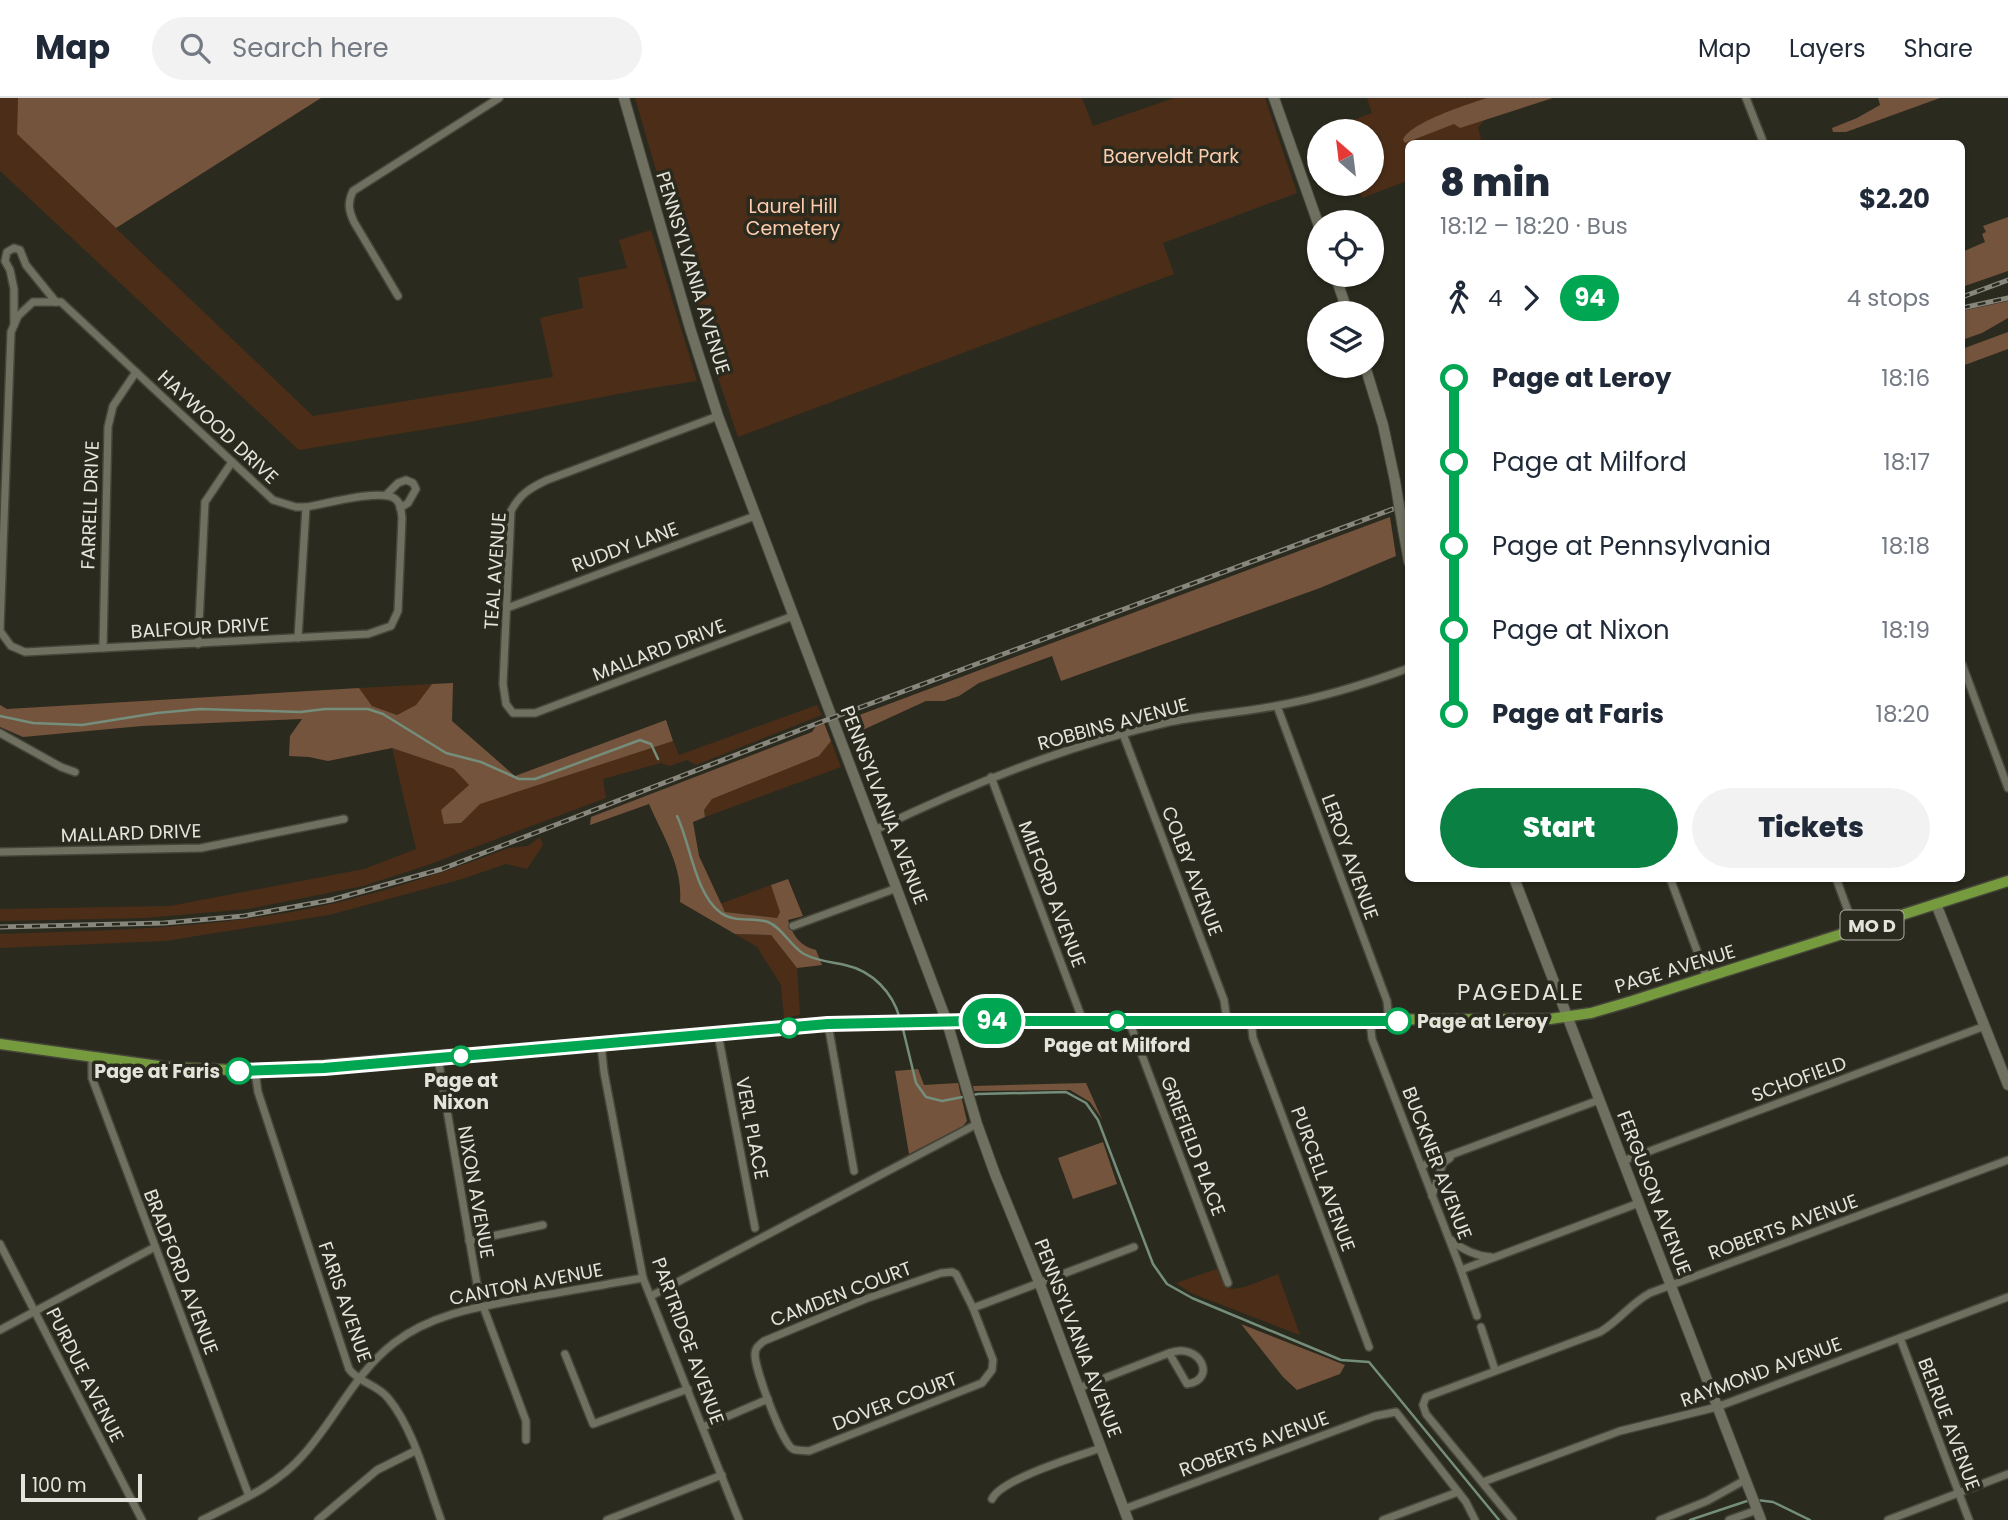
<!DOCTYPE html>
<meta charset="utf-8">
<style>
body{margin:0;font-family:Poppins,sans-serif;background:#f2f2f3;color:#1f2937;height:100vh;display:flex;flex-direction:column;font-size:26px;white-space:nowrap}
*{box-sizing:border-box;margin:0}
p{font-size:23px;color:#747a83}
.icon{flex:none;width:38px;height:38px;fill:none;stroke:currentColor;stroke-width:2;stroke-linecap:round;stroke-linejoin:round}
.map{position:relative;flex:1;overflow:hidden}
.side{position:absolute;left:1405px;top:42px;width:560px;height:742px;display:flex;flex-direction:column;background:#fff;border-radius:10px;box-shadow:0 2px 5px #0004}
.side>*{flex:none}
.badge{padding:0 14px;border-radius:23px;font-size:24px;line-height:46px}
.needle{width:46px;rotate:332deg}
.fabs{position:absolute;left:1307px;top:21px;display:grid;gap:14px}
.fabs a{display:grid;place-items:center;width:77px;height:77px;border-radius:50%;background:#fff;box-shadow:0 2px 5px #0004;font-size:35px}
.scale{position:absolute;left:21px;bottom:18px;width:121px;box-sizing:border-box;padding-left:7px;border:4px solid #e4e4dc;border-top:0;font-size:19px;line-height:24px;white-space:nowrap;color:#e4e4dc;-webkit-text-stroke:5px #2b2a1e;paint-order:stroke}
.map>.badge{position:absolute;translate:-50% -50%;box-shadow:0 0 0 4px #fff}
.legs{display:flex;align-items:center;gap:10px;height:77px;padding:0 35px;font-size:23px}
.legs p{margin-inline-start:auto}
.summary{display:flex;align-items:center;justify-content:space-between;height:119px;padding:0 35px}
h1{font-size:38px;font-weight:800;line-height:52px}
.primary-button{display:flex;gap:14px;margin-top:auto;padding:14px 35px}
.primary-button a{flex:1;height:80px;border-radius:42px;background:#0b8043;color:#fff;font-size:28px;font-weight:800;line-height:80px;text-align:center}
.primary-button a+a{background:#f2f2f3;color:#1f2937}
ul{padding:0 35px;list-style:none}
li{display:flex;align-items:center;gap:24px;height:84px;font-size:26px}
li i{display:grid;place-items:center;width:10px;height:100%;margin:0 9px;background:currentColor}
li i::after{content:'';width:18px;height:18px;margin:-9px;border:5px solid;border-radius:50%;background:#fff}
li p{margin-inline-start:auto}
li:first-child i{background:linear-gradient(#0000 50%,currentColor 0)}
li:last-child i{background:linear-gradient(currentColor 50%,#0000 0)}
header{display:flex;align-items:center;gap:42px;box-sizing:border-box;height:98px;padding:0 35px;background:#fff;border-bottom:2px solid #e0e1e3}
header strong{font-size:33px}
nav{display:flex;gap:38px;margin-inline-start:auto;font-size:24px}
.search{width:490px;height:63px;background:#f2f2f3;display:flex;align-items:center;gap:18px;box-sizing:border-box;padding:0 24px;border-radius:38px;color:#747a83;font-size:26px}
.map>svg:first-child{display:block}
.green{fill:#4c2e18}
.forest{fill:#75543d}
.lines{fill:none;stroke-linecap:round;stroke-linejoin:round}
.stream{stroke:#748e7b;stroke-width:2.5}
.street-casing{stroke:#45453a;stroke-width:10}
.secondary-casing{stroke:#45453a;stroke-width:12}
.primary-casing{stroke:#45453a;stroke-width:13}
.street{stroke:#707061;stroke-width:7}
.secondary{stroke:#707061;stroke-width:10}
.primary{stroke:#769b3f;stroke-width:10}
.rail-casing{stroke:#88877d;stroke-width:5}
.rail{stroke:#2b2a1e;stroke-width:2.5;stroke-dasharray:8;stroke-linecap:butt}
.secondary-bridge-casing{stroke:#45453a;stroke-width:12;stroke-linecap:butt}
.secondary-bridge{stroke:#707061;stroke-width:10}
.line-1-casing{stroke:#fff;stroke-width:16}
.line-1{stroke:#00a651;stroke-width:10}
.stop-1-dot{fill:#fff;stroke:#00a651;stroke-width:3.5}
.labels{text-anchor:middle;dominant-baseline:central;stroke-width:7;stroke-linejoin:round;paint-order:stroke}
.shield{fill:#2b2a1e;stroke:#acaca3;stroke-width:2}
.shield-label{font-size:18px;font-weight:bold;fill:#e4e4dc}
.park-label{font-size:19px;fill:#fdcdae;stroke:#2b2a1e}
.street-label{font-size:19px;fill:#e4e4dc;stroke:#2b2a1e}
.stop-label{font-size:19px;font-weight:bold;fill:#e4e4dc;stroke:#2b2a1e}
.quarter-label{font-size:23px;letter-spacing:2px;fill:#e4e4dc;stroke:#2b2a1e}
</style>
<header>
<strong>Map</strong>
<div class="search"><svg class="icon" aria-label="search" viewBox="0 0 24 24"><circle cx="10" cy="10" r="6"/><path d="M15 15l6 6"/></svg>Search here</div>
<nav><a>Map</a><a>Layers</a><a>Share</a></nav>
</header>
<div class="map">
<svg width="2008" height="1422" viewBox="0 0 2008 1422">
<rect width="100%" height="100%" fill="#2b2a1e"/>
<g class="green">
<path d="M 0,0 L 18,0 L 17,36 L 313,318 L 553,279 L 540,220 L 583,210 L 578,180 L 627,170 L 619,142 L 651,132 L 697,283 L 634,293 L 464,325 L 299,352 L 0,73 Z"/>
<path d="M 635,0 L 1082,0 L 1093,28 L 1174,0 L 1265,0 L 1297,95 L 1163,145 L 1174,176 L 738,339 L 709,253 Z"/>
<path d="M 1367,0 L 1541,0 L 1484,22 L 1478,30 L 1482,45 L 1409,46 L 1409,82 L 1362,100 L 1357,86 L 1372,86 L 1372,33 L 1354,33 L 1350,23 L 1372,15 Z"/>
<path d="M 432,586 L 416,607 L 397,617 L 372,608 L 359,590 Z"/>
<path d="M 817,607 L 822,617 L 696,667 L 687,662 L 669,668 L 661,665 L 603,681 L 606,700 L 425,768 L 363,788 L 248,811 L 145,820 L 0,823 L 0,811 L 170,808 L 364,771 L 416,751 L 392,650 L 454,671 L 469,687 L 441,712 L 445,726 L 461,725 L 479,706 L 673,643 L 679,657 Z"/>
<path d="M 831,643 L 841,669 L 705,719 L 704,712 L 712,701 L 819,658 Z"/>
<path d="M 540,739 L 543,747 L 527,771 L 506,766 L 462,781 L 329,817 L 165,843 L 0,850 L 0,836 C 95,833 191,831 286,815 C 362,802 437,777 509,750 L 528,748 Z"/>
<path d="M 771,787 L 781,814 L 777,820 L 726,814 L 720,806 Z"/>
<path d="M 735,836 L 771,837 L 797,870 L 800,917 L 784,920 L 781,887 L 757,849 Z"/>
<path d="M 1217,1171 C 1219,1176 1222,1188 1228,1190 C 1238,1194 1268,1180 1278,1176 L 1300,1237 L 1191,1195 L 1176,1185 Z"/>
</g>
<g class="forest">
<path d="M 18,0 L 321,0 L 116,130 L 17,36 Z"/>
<path d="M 1487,0 L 1553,0 L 1460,30 L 1454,26 L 1405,45 L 1403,42 C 1409,25 1468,6 1487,0 Z"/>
<path d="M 1878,0 L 1940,0 L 1846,34 L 1833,34 L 1832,30 L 1857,20 L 1880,7 Z"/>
<path d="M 2008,119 L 2008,173 L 1962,189 L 1962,154 L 1985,144 L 1982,136 L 1986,134 L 1983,128 Z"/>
<path d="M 2008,203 L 2008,220 L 1982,235 L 1962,242 L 1962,213 Z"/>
<path d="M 2008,234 L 2008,251 L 1962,268 L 1962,251 Z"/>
<path d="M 1390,419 L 1396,458 L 1320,490 L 1061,583 L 1052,558 L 979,585 L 959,598 L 944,603 L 926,603 L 854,636 L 846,622 Z"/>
<path d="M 453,585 L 452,623 L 515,678 L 666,622 L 673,643 L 480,706 L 461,725 L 444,726 L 441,712 L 469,687 L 454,671 L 392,650 L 328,663 L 309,659 L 289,658 L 290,638 L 302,621 L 142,628 L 23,639 L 0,629 L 0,607 L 7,611 L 359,590 L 372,608 L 397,617 L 416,607 L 432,586 Z"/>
<path d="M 824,625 L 831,643 L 819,658 L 712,701 L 704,712 L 705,719 L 693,724 L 699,758 L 725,814 L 777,820 L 780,814 L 771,787 L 788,781 L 803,818 L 788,822 C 793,838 800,848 816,852 L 822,867 L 797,870 L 771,837 L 735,836 L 680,804 C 683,769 663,738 649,706 L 590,727 L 591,719 L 812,634 L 816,628 Z"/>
<path d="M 918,971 L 924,987 L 958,985 L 967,1023 L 963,1028 L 909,1056 L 895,973 Z"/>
<path d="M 1086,985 L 1102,1021 L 1090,1004 L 1070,992 L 974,993 L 973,988 Z"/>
<path d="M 1103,1044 L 1117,1086 L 1073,1101 L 1058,1060 Z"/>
<path d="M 1241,1226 L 1345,1267 L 1340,1276 L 1297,1292 L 1283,1279 Z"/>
</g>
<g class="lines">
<g class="stream">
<path d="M 0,618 L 33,625 L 82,627 L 157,615 L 200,611 L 300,614 L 325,611 L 368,611 L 383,616 L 446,655 L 481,664 L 519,681 L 535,681 L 640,642 L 651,646 L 658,661"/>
<path d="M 677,718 C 690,744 695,797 721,815 C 735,825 753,819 768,824 C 783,830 790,848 804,856 C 817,863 831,864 845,867 C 873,873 893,895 900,921"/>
<path d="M 902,927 L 916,985 L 926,999 L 942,1003 L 978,996 L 1066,994 L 1086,1005 L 1098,1022 L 1153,1166 L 1167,1186 L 1192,1200 L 1341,1262 L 1369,1264 L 1499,1422"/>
<path d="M 1757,1402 L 1773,1404 L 1810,1422"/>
<path d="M 1690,1422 L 1750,1402"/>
</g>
<defs>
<g id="street">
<path d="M 1746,0 L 1764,46"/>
<path d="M 398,198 L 354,124 C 349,113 347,105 353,93 L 499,0"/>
<path d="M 14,227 L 14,191 L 10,172 L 5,163 L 7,154 L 14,150 L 20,152 L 26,167 L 56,204"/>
<path d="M 718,318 L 547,382 C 530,390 520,396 511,413 L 503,586 L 506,606 L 513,615 L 535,615 L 793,518"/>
<path d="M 386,397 L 398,385 L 406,382 L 413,385 L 416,391 L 408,405 L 400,410"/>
<path d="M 507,510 L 755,418"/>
<path d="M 0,531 L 11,234 L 18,218 L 33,204 L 61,204 L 273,402 L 296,409 L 306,409 C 325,406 379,391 394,400 C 401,404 401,413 402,420 L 398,513 L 391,528 L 368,536 L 25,554 L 11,548 L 0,533"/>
<path d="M 298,540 L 306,409"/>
<path d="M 198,546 L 205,404 L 232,364"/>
<path d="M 103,550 L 108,329 L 113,308 L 136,274"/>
<path d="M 1962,566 L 2008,690"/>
<path d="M 1277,608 L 1387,903 L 1389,923"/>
<path d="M 0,635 L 61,669 L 75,674"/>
<path d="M 1123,636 L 1224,902 L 1227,923"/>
<path d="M 991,679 L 1083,923"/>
<path d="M 875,732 C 968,687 1064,648 1165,625 C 1201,617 1239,615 1275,608 C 1320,600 1366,586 1409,570"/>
<path d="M 0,754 L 201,750 L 344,721"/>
<path d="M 1670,780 L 1707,880"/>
<path d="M 1836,780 L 1855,832"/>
<path d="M 793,828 L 897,790"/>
<path d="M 1129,923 L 1228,1185"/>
<path d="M 1251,923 L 1253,940 L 1369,1249"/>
<path d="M 1370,923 L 1372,941 L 1461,1172 L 1477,1218"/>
<path d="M 828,926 L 854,1073"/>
<path d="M 718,936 L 755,1130"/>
<path d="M 601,946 L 604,974 L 643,1180 L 739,1422"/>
<path d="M 92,959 L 92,980 L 249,1398"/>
<path d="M 438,960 L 478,1192"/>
<path d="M 255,973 L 258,994 L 349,1271 C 358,1284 378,1287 388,1300 C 414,1331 427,1384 441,1422"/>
<path d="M 1623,1063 L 1985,928"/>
<path d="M 1421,1068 L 1599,1002"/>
<path d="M 1432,1098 L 1443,1065 L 1450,1060"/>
<path d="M 1451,1142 C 1463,1152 1476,1158 1491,1159"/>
<path d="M 469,1143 L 543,1127"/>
<path d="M 0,1146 L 142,1422"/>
<path d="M 1461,1172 L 1639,1105"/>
<path d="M 952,1174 L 956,1176 L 973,1210 L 993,1262 L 992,1272 L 982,1285 L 809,1353 C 804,1352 797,1353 793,1351 C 782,1346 754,1268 755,1256 C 755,1250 759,1247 764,1243 L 868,1200 L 941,1175 Z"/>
<path d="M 651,1198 L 977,1026"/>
<path d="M 483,1208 L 526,1323 L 526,1342"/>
<path d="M 973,1210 L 1134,1149"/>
<path d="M 1481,1229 L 1495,1272"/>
<path d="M 0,1232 L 155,1149"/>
<path d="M 1900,1240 L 1969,1422"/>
<path d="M 565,1256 L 593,1326 L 688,1291"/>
<path d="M 1079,1290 L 1169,1255 C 1200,1243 1218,1282 1187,1286 L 1169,1255"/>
<path d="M 703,1329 L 768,1301"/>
<path d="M 1483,1384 L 1620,1333 L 1717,1309 L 2008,1199"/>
<path d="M 992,1401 C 1001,1381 1078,1358 1101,1350"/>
<path d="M 1124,1411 L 1375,1318 L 1396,1314 L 1466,1404 L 1475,1422"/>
<path d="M 202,1422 C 238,1404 278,1387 304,1356 C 336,1320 355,1275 394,1245 C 434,1214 485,1208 533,1199 C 570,1193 607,1186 643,1180"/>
<path d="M 318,1422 L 377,1372 L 415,1353"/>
<path d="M 607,1422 L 722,1377"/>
<path d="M 1383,1422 L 1458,1394"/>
<path d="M 1513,1422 L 1426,1316 L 1423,1307 L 1426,1299 L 1600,1234 C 1619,1223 1631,1205 1650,1195 L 2008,1062"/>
<path d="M 1660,1422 L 1707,1403 L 1745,1382"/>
<path d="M 1729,1422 L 1757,1412"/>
<path d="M 1888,1422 L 2008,1376"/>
</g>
<g id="secondary">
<path d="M 624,0 L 690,230 L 718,318 L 947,924 L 977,1026 L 995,1076 L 1039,1184 L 1128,1422"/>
<path d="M 1274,0 L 1320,131"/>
<path d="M 1335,177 L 1348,215"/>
<path d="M 1365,268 L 1383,327 L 1395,383"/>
<path d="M 1403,431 L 1409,464"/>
<path d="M 1514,780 L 1761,1422"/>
<path d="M 1936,806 L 2008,987"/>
</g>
<path id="primary" d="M 0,946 L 166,969 L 255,973 L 828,926 L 970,923 L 1550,921 L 1591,915 L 1632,903 L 2008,783"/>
</defs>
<use href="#street" class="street-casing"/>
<use href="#secondary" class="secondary-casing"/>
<use href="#primary" class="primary-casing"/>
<use href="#street" class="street"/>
<use href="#secondary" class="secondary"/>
<use href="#primary" class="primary"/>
<defs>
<g id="rail">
<path d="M 1962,199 L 2008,182"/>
<path d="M 1962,210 L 2008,200"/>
<path d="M 0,829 L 164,825 L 244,818 L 331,802 L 442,771 L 813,627 L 1409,405"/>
</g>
</defs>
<use href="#rail" class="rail-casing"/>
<use href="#rail" class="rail"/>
<defs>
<path id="secondary-bridge" d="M 1395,383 L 1403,431"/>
</defs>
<use href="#secondary-bridge" class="secondary-bridge-casing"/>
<use href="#secondary-bridge" class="secondary-bridge"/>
</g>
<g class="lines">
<defs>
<path id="line-1" d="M 239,973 L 324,970 L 828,926 L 970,923 L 1398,923"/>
</defs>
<use href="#line-1" class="line-1-casing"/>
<use href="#line-1" class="line-1"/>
</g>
<g class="stop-1-dot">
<circle cx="1117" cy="923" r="9"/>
<circle cx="1398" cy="923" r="12"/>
<circle cx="789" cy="930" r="9"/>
<circle cx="461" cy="958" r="9"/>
<circle cx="239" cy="973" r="12"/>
</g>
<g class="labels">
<rect class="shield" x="1840.5" y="812.5" width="63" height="29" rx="5"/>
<g class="shield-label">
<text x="1872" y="827">MO D</text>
</g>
<g class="park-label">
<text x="1171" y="58">Baerveldt Park</text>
<text x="793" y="108">Laurel Hill<tspan x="793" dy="22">Cemetery</tspan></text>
</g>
<g class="street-label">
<text transform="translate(693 175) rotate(73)">PENNSYLVANIA AVENUE</text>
<text transform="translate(218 329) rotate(43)">HAYWOOD DRIVE</text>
<text transform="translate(90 407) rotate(-88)">FARRELL DRIVE</text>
<text transform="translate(625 449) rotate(-20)">RUDDY LANE</text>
<text transform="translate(495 473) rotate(-86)">TEAL AVENUE</text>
<text transform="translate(200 530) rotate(-3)">BALFOUR DRIVE</text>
<text transform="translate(659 552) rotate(-21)">MALLARD DRIVE</text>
<text transform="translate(1113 626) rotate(-15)">ROBBINS AVENUE</text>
<text transform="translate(884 707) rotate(69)">PENNSYLVANIA AVENUE</text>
<text transform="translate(131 735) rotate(-2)">MALLARD DRIVE</text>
<text transform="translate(1350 759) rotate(70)">LEROY AVENUE</text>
<text transform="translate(1192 773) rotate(69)">COLBY AVENUE</text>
<text transform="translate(1052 796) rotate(69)">MILFORD AVENUE</text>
<text transform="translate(1675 871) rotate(-17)">PAGE AVENUE</text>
<text transform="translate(1799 981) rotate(-20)">SCHOFIELD</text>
<text transform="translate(752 1030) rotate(79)">VERL PLACE</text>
<text transform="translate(1193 1048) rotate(69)">GRIEFIELD PLACE</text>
<text transform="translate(1437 1065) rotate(69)">BUCKNER AVENUE</text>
<text transform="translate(1323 1081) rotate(70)">PURCELL AVENUE</text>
<text transform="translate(476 1094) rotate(80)">NIXON AVENUE</text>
<text transform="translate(1654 1095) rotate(69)">FERGUSON AVENUE</text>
<text transform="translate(1783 1129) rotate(-20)">ROBERTS AVENUE</text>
<text transform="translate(181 1174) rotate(69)">BRADFORD AVENUE</text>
<text transform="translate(526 1186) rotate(-11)">CANTON AVENUE</text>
<text transform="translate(841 1196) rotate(-21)">CAMDEN COURT</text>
<text transform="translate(345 1204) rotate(71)">FARIS AVENUE</text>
<text transform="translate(1078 1240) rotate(69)">PENNSYLVANIA AVENUE</text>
<text transform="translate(688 1243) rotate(70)">PARTRIDGE AVENUE</text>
<text transform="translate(1761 1274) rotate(-20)">RAYMOND AVENUE</text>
<text transform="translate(85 1277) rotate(63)">PURDUE AVENUE</text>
<text transform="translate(895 1303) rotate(-21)">DOVER COURT</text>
<text transform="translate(1949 1326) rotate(69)">BELRUE AVENUE</text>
<text transform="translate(1254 1346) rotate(-20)">ROBERTS AVENUE</text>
</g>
<g class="stop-label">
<text x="1417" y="923" text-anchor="start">Page at Leroy</text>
<text x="1117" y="947">Page at Milford</text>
<text x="220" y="973" text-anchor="end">Page at Faris</text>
<text x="461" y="982">Page at<tspan x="461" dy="22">Nixon</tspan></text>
</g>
<g class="quarter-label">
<text x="1521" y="894">PAGEDALE</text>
</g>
</g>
</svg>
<div class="fabs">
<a><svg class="needle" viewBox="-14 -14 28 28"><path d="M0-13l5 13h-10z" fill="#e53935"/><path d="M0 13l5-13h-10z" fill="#747a83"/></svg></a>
<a><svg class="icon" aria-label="locate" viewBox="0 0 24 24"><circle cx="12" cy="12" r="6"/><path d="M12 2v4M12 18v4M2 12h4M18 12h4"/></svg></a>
<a><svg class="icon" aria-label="layers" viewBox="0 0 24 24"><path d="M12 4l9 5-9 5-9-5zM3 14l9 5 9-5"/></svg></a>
</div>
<div class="scale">100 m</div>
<b class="badge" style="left:992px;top:923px;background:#00a651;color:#fff">94</b>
<section class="side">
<div class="summary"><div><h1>8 min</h1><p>18:12 – 18:20 · Bus</p></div><b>$2.20</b></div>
<div class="legs"><svg class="icon" aria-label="walk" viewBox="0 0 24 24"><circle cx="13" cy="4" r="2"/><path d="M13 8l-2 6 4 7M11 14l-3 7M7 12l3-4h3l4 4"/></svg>4<svg class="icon" aria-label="forward" viewBox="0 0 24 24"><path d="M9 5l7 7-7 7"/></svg><b class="badge" style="background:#00a651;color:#fff">94</b><p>4 stops</p></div>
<ul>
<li><i style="color:#00a651"></i><b>Page at Leroy</b><p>18:16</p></li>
<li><i style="color:#00a651"></i><span>Page at Milford</span><p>18:17</p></li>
<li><i style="color:#00a651"></i><span>Page at Pennsylvania</span><p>18:18</p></li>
<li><i style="color:#00a651"></i><span>Page at Nixon</span><p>18:19</p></li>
<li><i style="color:#00a651"></i><b>Page at Faris</b><p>18:20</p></li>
</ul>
<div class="primary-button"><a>Start</a><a>Tickets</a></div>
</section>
</div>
